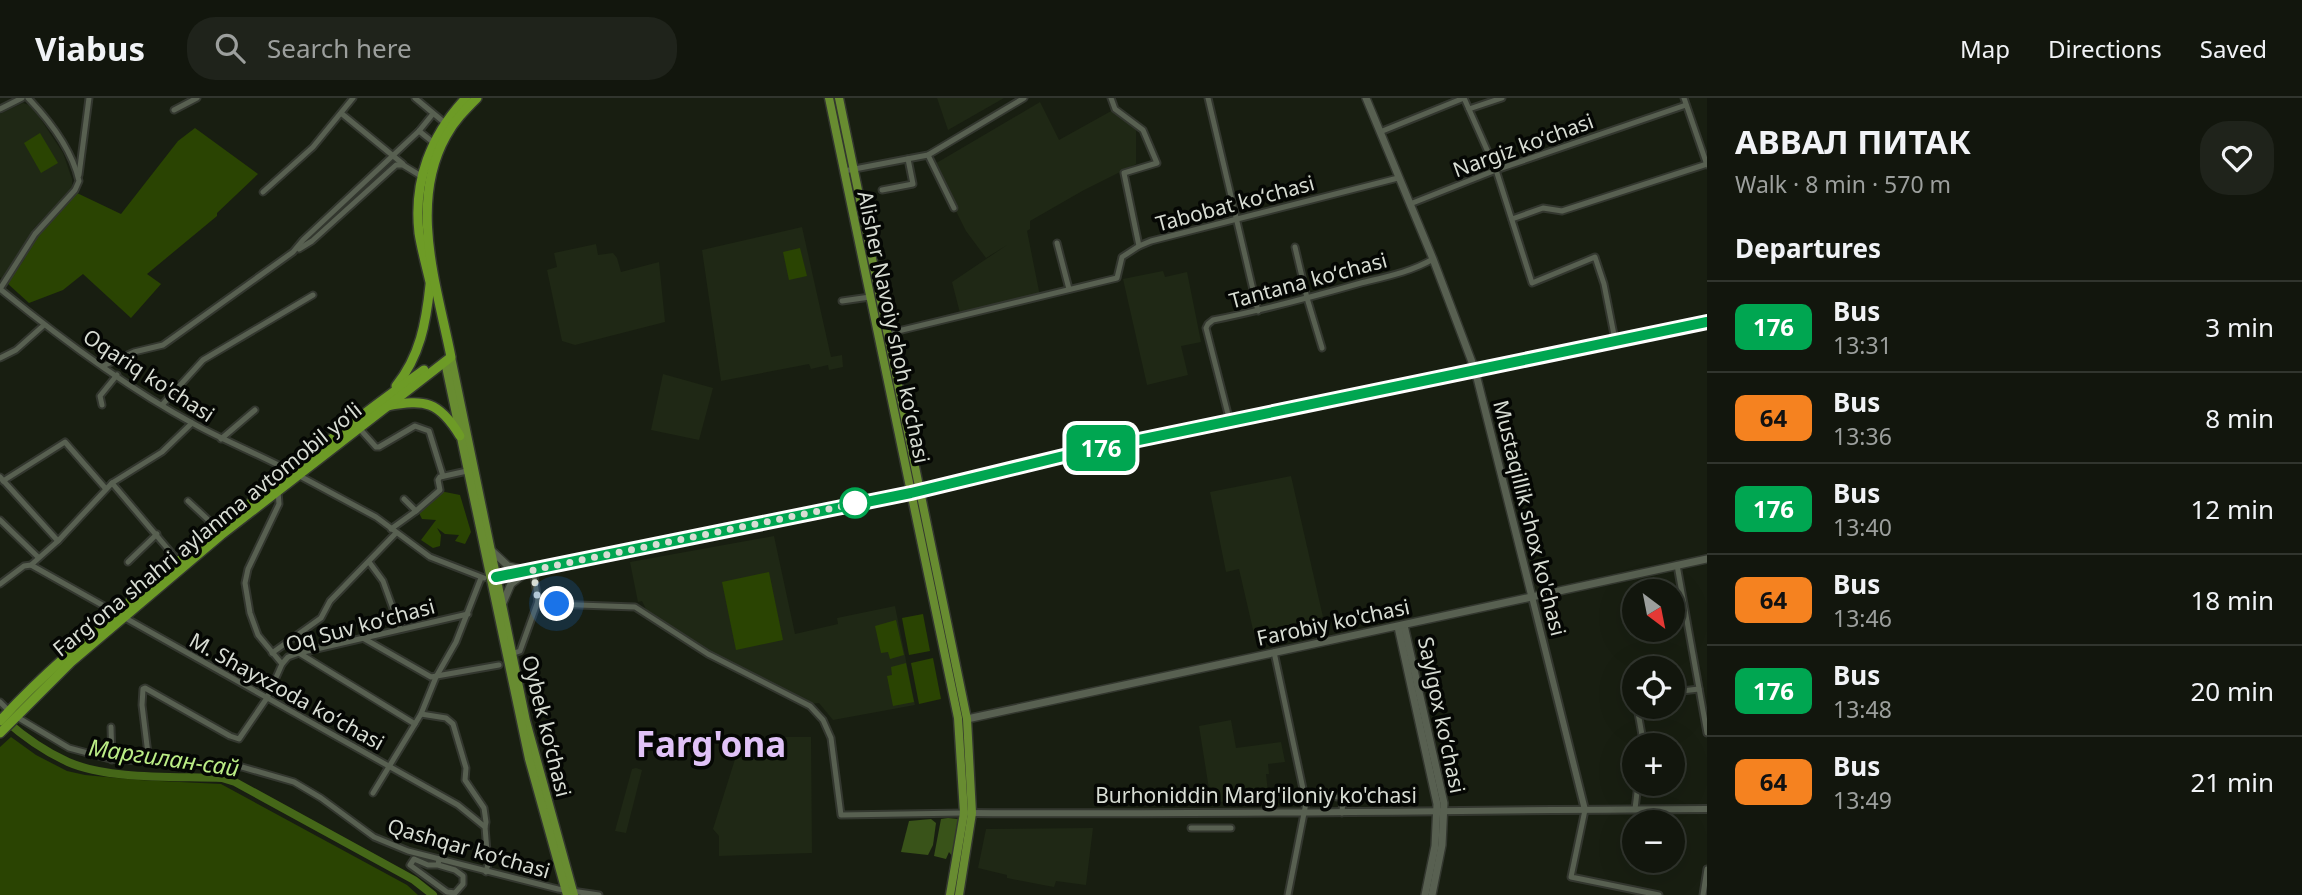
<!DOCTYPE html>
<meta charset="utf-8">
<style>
body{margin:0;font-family:"Noto Sans",sans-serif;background:#1f231b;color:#f1f3f6;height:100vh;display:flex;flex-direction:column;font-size:26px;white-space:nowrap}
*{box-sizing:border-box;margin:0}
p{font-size:23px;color:#9c9f9d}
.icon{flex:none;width:38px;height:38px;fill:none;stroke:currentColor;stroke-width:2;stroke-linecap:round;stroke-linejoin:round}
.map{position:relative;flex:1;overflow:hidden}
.panel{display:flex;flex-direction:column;background:#12160d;width:595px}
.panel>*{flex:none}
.badge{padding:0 14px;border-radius:10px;font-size:24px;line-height:46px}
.needle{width:46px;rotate:148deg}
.tools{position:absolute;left:1622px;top:481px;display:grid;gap:14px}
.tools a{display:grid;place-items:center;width:63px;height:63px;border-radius:50%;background:#12160d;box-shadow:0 7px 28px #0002,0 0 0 2px #31352e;font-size:35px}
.you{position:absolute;width:35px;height:35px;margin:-18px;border:5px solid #fff;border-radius:50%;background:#1a73e8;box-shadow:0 0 0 10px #1a73e833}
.map>.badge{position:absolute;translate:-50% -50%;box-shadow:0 0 0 4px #fff}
h2{padding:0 28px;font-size:26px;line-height:63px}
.round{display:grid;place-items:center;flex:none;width:74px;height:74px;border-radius:28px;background:#1f231b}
.summary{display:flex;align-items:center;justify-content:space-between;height:119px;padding:0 28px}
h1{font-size:33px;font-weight:700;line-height:52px}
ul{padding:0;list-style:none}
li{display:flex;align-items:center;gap:21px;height:91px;padding:0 28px;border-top:2px solid #31352e}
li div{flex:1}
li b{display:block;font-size:26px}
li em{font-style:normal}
li .badge{min-width:77px;font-weight:700;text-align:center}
header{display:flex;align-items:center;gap:42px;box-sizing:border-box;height:98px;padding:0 35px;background:#12160d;border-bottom:2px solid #31352e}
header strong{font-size:33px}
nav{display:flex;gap:38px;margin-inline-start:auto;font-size:24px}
.search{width:490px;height:63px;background:#1f231b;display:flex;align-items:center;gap:18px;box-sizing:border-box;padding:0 24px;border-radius:28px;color:#9c9f9d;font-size:26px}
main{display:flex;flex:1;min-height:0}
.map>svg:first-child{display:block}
.built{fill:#1f2815}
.green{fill:#2a4402}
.forest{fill:#395319}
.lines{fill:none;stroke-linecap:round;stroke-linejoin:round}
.river{stroke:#456718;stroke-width:8}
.minor-casing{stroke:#33372f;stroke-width:9}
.tertiary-casing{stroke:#33372f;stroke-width:10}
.secondary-casing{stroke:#33372f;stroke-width:10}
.primary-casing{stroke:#33372f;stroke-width:11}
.trunk-casing{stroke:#33372f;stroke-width:12}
.minor{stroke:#586051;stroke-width:5}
.tertiary{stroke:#586051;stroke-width:6}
.secondary{stroke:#586051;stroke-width:7}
.primary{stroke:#688c31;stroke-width:8}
.trunk{stroke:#6d9b26;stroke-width:9}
.line-casing{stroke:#fff;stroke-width:16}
.line{stroke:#00a651;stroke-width:10}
.walk{stroke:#d8ddd4;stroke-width:7;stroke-dasharray:0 12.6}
.stop-dot{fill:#fff;stroke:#00a651;stroke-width:3.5}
.labels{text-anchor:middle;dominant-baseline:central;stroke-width:7;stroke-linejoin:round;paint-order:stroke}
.street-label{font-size:21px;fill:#d8ddd4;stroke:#050704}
.water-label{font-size:23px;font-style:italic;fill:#bbed86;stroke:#050704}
.town-label{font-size:35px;font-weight:bold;fill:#e0c2f7;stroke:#050704}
</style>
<header>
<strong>Viabus</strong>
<div class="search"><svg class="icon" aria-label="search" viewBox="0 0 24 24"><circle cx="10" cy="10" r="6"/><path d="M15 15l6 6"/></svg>Search here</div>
<nav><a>Map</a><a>Directions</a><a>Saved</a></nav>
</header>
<main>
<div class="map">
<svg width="1707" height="797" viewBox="0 0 1707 797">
<rect width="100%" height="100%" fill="#181e11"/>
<g class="built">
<path d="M 937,0 L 1004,0 L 948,32 Z"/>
<path d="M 1040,4 L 1059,42 L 1113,12 L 1136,30 L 1136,66 L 1084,92 L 1030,123 L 1030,131 L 1027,133 L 1040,198 L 960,215 L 952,184 L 1007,147 L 986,160 L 966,133 L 933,67 Z"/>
<path d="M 23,5 L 32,8 L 63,55 L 72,81 L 72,90 L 34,130 L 2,181 L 0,179 L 0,16 Z"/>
<path d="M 802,129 L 831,259 L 842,257 L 843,269 L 829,272 L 828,267 L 811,271 L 809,266 L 721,283 L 702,152 Z"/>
<path d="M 596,146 L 598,157 L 613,155 L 617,160 L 621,174 L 659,164 L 665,224 L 575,247 L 562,243 L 547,172 L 557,169 L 554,155 Z"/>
<path d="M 1163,173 L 1165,179 L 1187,174 L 1201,244 L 1181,248 L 1188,277 L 1147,287 L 1123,181 Z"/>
<path d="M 663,276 L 713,290 L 699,342 L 651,332 Z"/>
<path d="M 1291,378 L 1323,519 L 1254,536 L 1239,471 L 1226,474 L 1210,394 Z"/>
<path d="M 774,438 L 795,536 L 838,526 L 837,520 L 895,508 L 915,607 L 833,622 L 819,605 L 811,606 L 716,558 L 648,515 L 642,503 L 638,504 L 630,464 Z"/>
<path d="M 1231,622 L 1236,650 L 1281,644 L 1285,664 L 1268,666 L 1269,676 L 1266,676 L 1269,703 L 1211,704 L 1199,628 Z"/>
<path d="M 742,639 L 811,639 L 812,755 L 719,758 L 719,738 L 713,731 Z"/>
<path d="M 636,670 L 642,672 L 641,676 L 626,735 L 615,733 L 632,671 Z"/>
<path d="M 1093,730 L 1086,787 L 1056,783 L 1054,789 L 1043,787 L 1007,780 L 1007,777 L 978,770 L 986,731 Z"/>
</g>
<g class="green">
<path d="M 195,30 L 258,76 L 217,115 L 217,118 L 147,176 L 161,186 L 131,220 L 83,176 L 63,192 L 29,205 L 7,185 L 25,160 L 24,158 L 41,132 L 77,95 L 121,116 L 178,43 Z"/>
<path d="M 40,35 L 58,65 L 41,75 L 24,45 Z"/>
<path d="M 800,150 L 807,178 L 789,182 L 783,154 Z"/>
<path d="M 440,393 L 460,397 L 471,434 L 465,446 L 455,443 L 459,437 L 445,436 L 437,430 L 441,437 L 440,448 L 433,450 L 421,442 L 436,422 L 422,421 L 418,413 Z"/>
<path d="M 769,474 L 783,542 L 736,552 L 722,484 Z"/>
<path d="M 923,516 L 930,553 L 909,557 L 902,520 Z"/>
<path d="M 896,522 L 904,557 L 890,561 L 888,554 L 881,555 L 875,528 Z"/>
<path d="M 933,560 L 941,601 L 919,606 L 911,565 Z"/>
<path d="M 906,565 L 914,604 L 893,608 L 887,578 L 892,577 L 891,569 Z"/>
<path d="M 11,639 L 36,657 L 67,673 L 85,677 L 139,682 L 221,686 L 407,787 L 418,797 L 0,797 L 0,649 Z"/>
</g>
<g class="forest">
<path d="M 948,720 L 958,721 L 960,727 L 956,735 L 957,743 L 954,747 L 957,753 L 956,757 L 952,758 L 949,754 L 946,761 L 934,758 L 941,721 Z"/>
<path d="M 931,721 L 936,725 L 933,747 L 928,757 L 901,754 L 909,723 Z"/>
</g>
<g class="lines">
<path class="river" d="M 5,622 C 23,638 46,654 68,664 C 109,682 177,678 222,680 L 235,684 L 414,782 L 433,797"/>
<defs>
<g id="minor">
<path d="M 415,0 L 445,25"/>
<path d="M 1111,0 L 1115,11 L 1143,32 L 1157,65 L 1124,75 L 1139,148"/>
<path d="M 1208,0 L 1258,213"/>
<path d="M 1464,0 L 1496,72 L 1532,185 L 1595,159 L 1604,186 L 1615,242"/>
<path d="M 1684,0 L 1707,67"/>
<path d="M 0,11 L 22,0"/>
<path d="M 1469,11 L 1502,0"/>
<path d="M 174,12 L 197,0"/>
<path d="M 341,15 L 403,66"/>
<path d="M 419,33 L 434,45"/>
<path d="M 1380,34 L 1464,0"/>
<path d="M 928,57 L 954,110"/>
<path d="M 844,73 L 928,57 L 1024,0"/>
<path d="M 79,77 L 89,0"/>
<path d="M 882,92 L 913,86 L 908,61"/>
<path d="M 263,94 L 313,49 L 353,0"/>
<path d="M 1410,106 L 1496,72 L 1686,7"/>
<path d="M 1512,121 L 1543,110 L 1562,113 L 1707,66"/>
<path d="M 1057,145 L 1069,191"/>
<path d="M 1295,149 L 1307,200 L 1322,250"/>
<path d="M 299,151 L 312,143 L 396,67 L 403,67 L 421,78"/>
<path d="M 0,191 C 60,240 125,289 194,326 C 225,343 258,356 290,373"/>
<path d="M 0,191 L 35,136 L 75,92 L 79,83 C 72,51 50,23 28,0"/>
<path d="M 842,203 L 870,199"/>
<path d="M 894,234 L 1117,180 L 1122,159 L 1139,148 L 1151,143 L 1398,80"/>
<path d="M 0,260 L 16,252 L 44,227"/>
<path d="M 103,268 L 134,254 L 163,247 L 293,154 L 303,142 L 419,33 L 432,17"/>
<path d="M 102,307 L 100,298 L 117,277"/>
<path d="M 162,307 L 203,262 L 313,197"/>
<path d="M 1230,324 L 1206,230 L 1208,226 L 1213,222 C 1263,212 1312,199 1361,185 C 1385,179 1411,174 1433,161"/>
<path d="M 359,330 L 376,349 L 379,349 L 415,328 L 429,333 L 443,378"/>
<path d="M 221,341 L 255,312"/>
<path d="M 298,377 L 376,419 L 430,459 L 484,480"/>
<path d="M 0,379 L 58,443"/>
<path d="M 3,383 L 65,344 L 106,391"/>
<path d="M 112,385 L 179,464"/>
<path d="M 278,393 L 279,406 L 248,471 L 245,485 L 250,515 L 258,537 L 282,566 L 288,559 L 299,555 L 468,516"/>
<path d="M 188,403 L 218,431"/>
<path d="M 416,413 L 440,392 L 438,382 L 440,379 L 467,373"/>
<path d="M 0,422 L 38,459"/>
<path d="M 391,431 L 416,413 L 404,401"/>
<path d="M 128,464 L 157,436"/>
<path d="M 369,464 L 383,483 L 400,530"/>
<path d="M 31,467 L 458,707 L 485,729 L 488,766 L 486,774"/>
<path d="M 1677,467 L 1707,635"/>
<path d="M 533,472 L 538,503 L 551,506 L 635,509 L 708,556 L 810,608 L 823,622 L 831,640 L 841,717 L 964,715"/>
<path d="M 0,486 L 24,468 L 31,467 L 58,443 L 112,385 L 162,354 L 192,325"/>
<path d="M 363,540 L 431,579 L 499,567"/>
<path d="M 1274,554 L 1306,705 L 1288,797"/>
<path d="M 272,555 L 321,520 L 330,503 L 396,435"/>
<path d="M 299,555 L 415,626"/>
<path d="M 511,556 L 520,553 L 538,503"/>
<path d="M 1630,575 L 1634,597"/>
<path d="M 1673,594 L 1699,591"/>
<path d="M 0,604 L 9,613"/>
<path d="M 1637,609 L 1644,648"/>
<path d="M 421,616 L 446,620 L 453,626 L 466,670 L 465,682 L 484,710 L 486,724 L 485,729"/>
<path d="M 17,619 L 69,650 L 110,661 L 242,669 L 294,684 L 321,700 L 374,739 L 408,753 L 558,791 L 599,797"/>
<path d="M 111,629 L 112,662"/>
<path d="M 149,664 L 142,607 L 143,591 L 145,590 L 230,638 L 239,641 L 267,600 L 282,566"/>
<path d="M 373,695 L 421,616 L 436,579 L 456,544 L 481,480"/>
<path d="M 1337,699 L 1343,699 L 1342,715"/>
<path d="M 1635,711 L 1638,686"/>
<path d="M 1585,712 L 1571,779 L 1659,797"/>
<path d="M 1191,730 L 1231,730"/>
<path d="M 438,767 L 428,767 L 414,761 L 410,767 L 447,794 L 455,795 L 463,786 L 463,778 L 455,772 L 438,767 L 439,761"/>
<path d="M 1703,797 L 1707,771"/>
</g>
<g id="tertiary">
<path d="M 1532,499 L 1585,712"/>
<path d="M 969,715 C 1215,717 1461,712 1707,711"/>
</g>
<g id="secondary">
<path d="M 1366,0 L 1433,161 L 1475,272 L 1532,499"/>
<path d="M 491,452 L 508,468 L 525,472"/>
<path d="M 492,479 L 911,395 L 1076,355 L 1707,224"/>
<path d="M 502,507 L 511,486 L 525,475"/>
<path d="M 1404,527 L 1444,705 L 1442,747 L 1432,797"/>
<path d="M 1398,529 L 1437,706 L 1435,748 L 1425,797"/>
<path d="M 967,621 L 1707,461"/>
</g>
<g id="primary">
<path d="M 829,0 L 958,620 L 964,715 L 950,797"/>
<path d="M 839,0 L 967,621 L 972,715 L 959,797"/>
<path d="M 451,259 L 526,623 L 574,797"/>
<path d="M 445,264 L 529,661 L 567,797"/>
</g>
<g id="trunk">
<path d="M 432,193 C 428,174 422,154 419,135 C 413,83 431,37 466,0"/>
<path d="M 396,288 C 420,258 426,225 430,187"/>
<path d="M 387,308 C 425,301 439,303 460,338"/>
<path d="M 0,623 C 48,570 106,524 161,478 C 247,407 333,337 424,272"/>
<path d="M 0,635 L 71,564 L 221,437 L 451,259 C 437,188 408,106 446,38 C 454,23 465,12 477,0"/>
</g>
</defs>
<use href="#minor" class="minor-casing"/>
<use href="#tertiary" class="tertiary-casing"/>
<use href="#secondary" class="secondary-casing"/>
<use href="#primary" class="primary-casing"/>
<use href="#trunk" class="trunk-casing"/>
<use href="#minor" class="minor"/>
<use href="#tertiary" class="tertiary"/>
<use href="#secondary" class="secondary"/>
<use href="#primary" class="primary"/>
<use href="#trunk" class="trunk"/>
</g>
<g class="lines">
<defs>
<path id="line" d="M 496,479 L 911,395 L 1076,355 L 1707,224"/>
</defs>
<use href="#line" class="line-casing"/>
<use href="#line" class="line"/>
<path class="walk" d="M 557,506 L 538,503 L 533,472 L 858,405 L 855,405"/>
</g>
<circle class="stop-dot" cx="855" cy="405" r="14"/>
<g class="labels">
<g class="street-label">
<text transform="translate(1523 47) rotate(-20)">Nargiz koʻchasi</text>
<text transform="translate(1235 105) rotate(-15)">Tabobat koʻchasi</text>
<text transform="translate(1308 182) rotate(-15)">Tantana koʻchasi</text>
<text transform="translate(894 229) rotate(78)">Alisher Navoiy shoh koʻchasi</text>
<text transform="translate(149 277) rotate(33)">Oqariq ko'chasi</text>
<text transform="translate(1530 420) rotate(76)">Mustaqillik shox ko'chasi</text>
<text transform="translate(207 431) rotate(-39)">Fargʻona shahri aylanma avtomobil yoʻli</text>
<text transform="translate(1333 524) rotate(-12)">Farobiy ko'chasi</text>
<text transform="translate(360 527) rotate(-15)">Oq Suv koʻchasi</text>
<text transform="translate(287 593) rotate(29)">M. Shayxzoda koʻchasi</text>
<text transform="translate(1442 617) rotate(78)">Saylgox koʻchasi</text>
<text transform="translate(547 628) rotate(76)">Oybek ko‘chasi</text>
<text x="1256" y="697">Burhoniddin Marg'iloniy ko'chasi</text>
<text transform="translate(469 750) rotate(16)">Qashqar koʻchasi</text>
</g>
<g class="water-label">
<text transform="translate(164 659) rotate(8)">Маргилан-сай</text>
</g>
<g class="town-label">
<text x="711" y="645">Farg'ona</text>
</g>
</g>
</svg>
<div class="tools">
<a><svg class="needle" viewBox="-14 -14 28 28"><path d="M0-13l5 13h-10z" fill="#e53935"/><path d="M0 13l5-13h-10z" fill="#9c9f9d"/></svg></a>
<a><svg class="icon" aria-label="locate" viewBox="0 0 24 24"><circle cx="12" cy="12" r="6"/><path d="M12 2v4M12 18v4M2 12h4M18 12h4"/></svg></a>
<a>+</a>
<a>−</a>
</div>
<div class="you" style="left:557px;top:506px"></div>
<b class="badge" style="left:1101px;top:350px;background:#00a651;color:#fff">176</b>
</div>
<section class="panel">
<div class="summary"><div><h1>АВВАЛ ПИТАК</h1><p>Walk · 8 min · 570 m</p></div><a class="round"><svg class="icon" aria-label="heart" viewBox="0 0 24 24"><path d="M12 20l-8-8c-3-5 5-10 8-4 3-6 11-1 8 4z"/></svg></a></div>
<h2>Departures</h2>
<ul>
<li><span class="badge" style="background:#00a651;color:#fff">176</span><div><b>Bus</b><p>13:31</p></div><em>3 min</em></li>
<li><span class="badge" style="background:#f58220;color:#111">64</span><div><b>Bus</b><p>13:36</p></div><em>8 min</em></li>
<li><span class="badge" style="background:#00a651;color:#fff">176</span><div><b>Bus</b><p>13:40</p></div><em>12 min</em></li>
<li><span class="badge" style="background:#f58220;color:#111">64</span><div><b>Bus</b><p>13:46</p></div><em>18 min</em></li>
<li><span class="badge" style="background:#00a651;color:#fff">176</span><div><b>Bus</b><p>13:48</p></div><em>20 min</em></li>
<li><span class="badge" style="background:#f58220;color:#111">64</span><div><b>Bus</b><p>13:49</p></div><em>21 min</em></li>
</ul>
</section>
</main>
